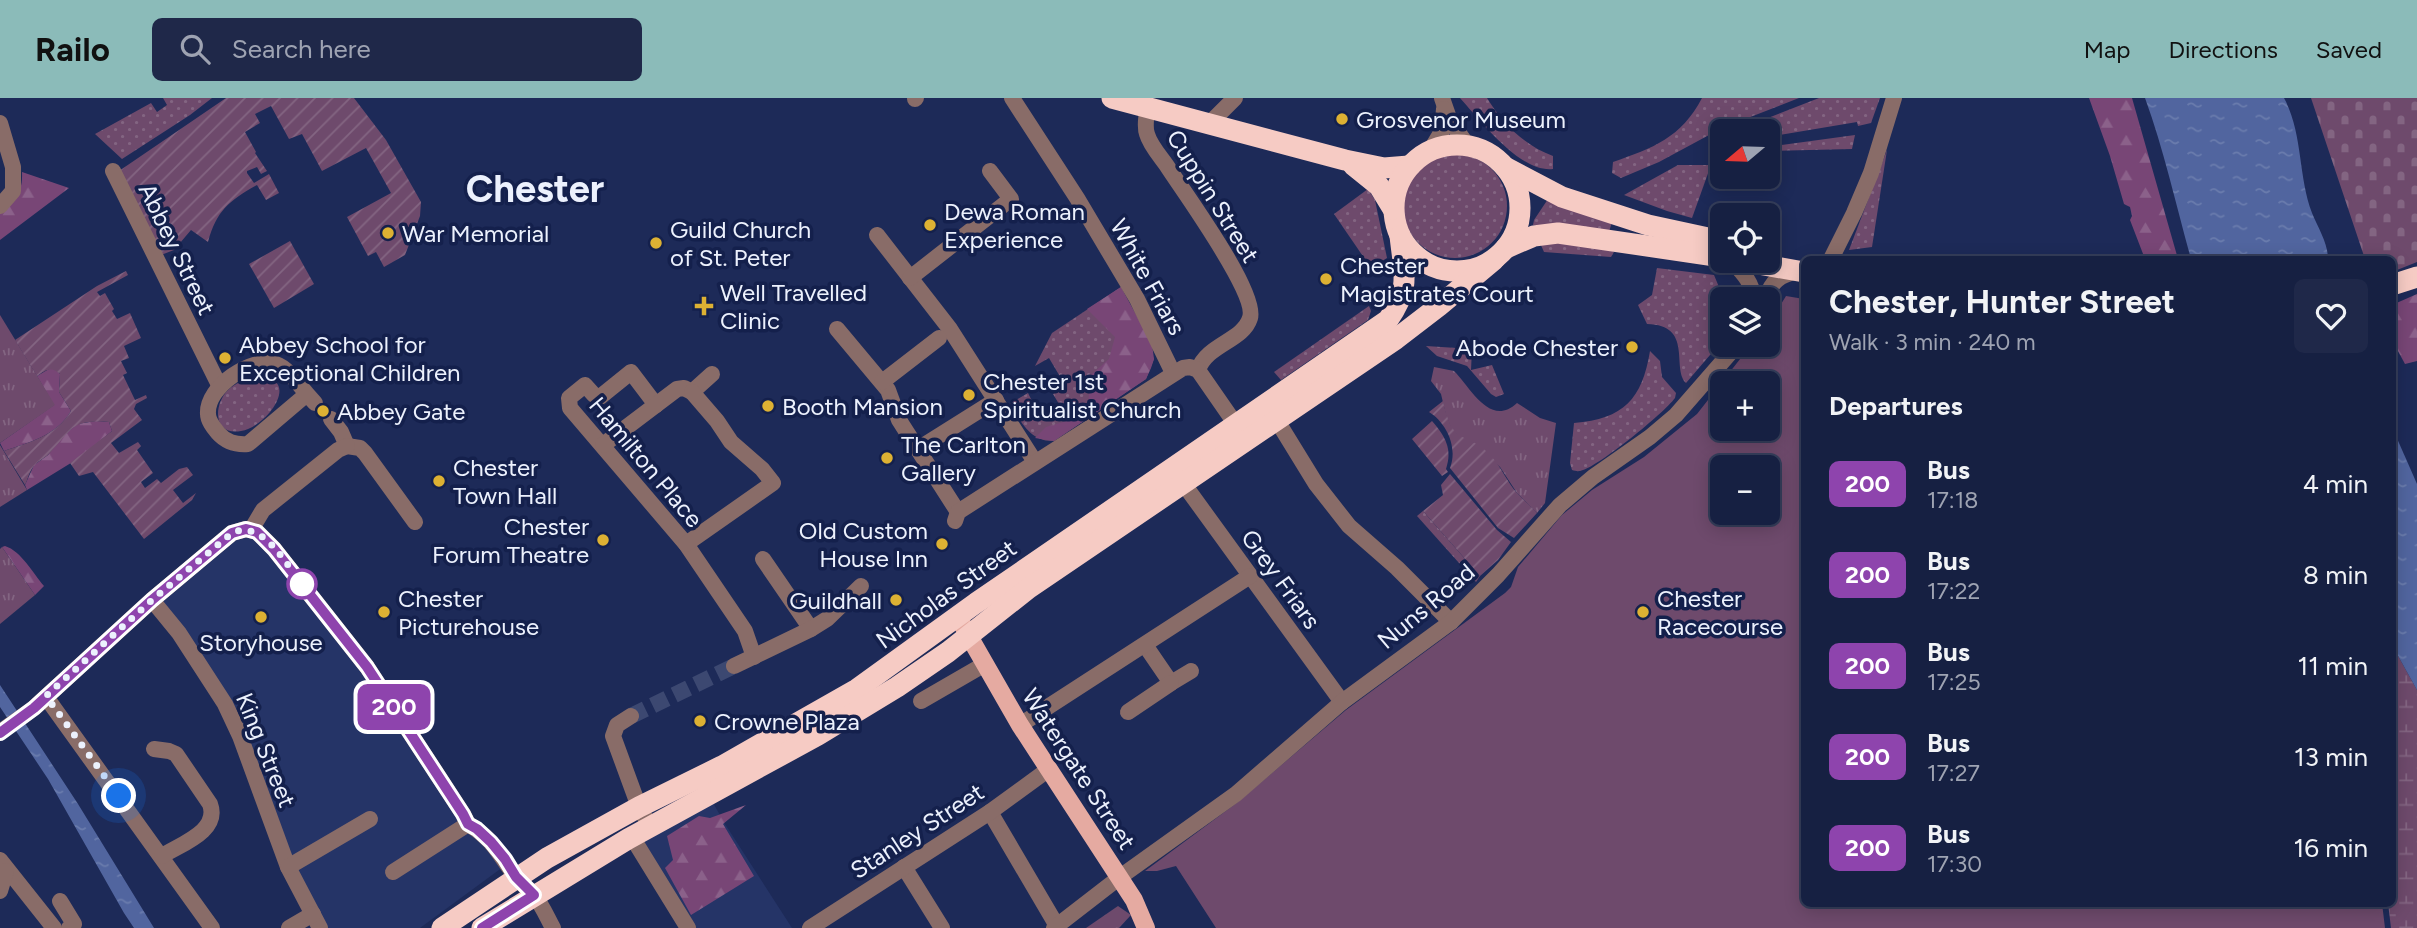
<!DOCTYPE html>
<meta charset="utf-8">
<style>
body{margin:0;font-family:Figtree,sans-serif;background:#1f2849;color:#f1f3f6;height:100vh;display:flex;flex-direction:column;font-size:26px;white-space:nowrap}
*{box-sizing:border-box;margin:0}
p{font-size:23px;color:#9ea3b2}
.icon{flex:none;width:38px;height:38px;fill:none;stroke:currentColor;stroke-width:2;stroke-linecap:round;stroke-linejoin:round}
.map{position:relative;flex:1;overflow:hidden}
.details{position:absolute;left:1801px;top:158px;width:595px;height:651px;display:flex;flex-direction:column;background:#162042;border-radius:10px;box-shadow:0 4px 18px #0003,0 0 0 2px #353e5b}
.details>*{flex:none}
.badge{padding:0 14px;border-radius:10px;font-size:24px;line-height:46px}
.needle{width:46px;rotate:251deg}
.tools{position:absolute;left:1710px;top:21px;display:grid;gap:14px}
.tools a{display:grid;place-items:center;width:70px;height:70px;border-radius:10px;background:#162042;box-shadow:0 4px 18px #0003,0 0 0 2px #353e5b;font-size:35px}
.you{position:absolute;width:35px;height:35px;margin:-18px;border:5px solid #fff;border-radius:50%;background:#1a73e8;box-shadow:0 0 0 10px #1a73e833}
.map>.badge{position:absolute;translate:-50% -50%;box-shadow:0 0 0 4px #fff}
h2{padding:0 28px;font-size:26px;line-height:63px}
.round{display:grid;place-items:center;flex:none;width:74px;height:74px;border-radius:10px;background:#1f2849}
.headline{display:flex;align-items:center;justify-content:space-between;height:119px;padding:0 28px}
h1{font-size:33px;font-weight:700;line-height:52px}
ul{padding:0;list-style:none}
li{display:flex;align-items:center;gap:21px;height:91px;padding:0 28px}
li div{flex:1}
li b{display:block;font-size:26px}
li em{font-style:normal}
li .badge{min-width:77px;font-weight:700;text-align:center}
header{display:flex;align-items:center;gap:42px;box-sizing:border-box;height:98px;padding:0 35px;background:#8bbbb9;color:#111}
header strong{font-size:33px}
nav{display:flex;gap:38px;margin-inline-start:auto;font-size:24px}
.search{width:490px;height:63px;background:#1f2849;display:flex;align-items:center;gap:18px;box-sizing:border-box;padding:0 24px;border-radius:10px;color:#9ea3b2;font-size:26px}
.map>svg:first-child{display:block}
.built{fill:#253467}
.grass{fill:url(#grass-dots)}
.forest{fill:url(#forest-firs)}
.wetland{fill:url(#wetland-marsh)}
.cemetery{fill:url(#cemetery-stones)}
.park{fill:url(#park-tufts)}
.garden{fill:url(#garden-furrows)}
.pitch{fill:#6e4a6c;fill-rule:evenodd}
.water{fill:url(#water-ripples)}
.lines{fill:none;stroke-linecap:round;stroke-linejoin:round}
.minor-tunnel{stroke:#3c4871;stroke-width:16;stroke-dasharray:16 8;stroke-linecap:butt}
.minor{stroke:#896c68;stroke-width:16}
.major{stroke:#e5aaa1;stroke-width:18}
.highway{stroke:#f6cbc4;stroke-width:21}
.line-casing{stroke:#fff;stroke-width:16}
.line{stroke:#8e44ad;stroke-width:10}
.walk{stroke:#ecf1fd;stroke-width:7;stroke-dasharray:0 12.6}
.poi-dot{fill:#ddb133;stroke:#14204c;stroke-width:2.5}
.stop-dot{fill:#fff;stroke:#8e44ad;stroke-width:3.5}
.labels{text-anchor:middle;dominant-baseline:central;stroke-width:7;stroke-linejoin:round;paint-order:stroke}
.poi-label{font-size:24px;fill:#ecf1fd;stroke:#14204c;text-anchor:start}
.street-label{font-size:24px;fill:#ecf1fd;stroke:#14204c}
.town-label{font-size:38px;font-weight:bold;fill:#ecf1fd;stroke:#14204c}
</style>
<header>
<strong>Railo</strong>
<div class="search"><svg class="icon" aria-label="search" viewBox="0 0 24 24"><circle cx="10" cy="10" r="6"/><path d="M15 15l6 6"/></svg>Search here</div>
<nav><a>Map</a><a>Directions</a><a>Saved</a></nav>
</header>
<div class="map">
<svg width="2417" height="830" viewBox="0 0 2417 830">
<defs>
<pattern id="grass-dots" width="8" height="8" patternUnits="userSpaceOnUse" patternTransform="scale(1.75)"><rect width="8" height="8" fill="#6e4a6c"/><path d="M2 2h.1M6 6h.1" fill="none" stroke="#836582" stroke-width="1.8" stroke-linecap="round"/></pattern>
<pattern id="forest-firs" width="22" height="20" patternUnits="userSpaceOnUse" patternTransform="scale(1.75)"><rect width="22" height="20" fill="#784676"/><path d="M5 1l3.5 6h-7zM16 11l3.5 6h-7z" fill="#8b618a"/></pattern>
<pattern id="wetland-marsh" width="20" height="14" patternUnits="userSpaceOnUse" patternTransform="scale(1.75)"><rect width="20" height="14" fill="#6e4a6c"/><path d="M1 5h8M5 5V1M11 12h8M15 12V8" fill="none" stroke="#836582"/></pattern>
<pattern id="cemetery-stones" width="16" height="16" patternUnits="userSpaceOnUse" patternTransform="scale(1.75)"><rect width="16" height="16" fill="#6e4a6c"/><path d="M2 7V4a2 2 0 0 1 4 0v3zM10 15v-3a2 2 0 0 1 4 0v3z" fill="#836582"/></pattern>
<pattern id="park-tufts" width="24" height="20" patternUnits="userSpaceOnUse" patternTransform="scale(1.75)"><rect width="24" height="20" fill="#6e4a6c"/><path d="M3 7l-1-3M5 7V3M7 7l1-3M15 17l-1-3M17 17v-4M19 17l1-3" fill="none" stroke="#836582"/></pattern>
<pattern id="garden-furrows" width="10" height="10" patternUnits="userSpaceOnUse" patternTransform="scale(1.75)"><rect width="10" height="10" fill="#6e4a6c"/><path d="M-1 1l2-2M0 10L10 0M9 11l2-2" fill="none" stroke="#836582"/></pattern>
<pattern id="water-ripples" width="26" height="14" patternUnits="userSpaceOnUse" patternTransform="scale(1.75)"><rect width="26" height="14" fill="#51659f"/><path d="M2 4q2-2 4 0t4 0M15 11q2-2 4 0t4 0" fill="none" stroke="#6a7cad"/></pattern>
</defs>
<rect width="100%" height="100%" fill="#1d2a58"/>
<g class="built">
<path d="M 232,435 L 262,438 L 503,769 L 420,830 L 317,830 L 240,638 L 152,502 Z"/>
<path d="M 712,703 L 725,726 L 792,830 L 694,830 L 640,741 Z"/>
</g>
<g class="grass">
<path d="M 163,0 L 212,0 L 190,17 L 122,61 L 95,36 L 151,5 L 157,14 L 167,7 Z"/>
<path d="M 1460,0 L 1487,0 C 1502,25 1525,48 1553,58 L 1553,71 C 1520,75 1480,22 1460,0 Z"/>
<path d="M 1702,0 L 1799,0 L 1722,30 L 1659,64 L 1621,80 L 1612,75 L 1613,64 C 1653,50 1681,40 1702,0 Z"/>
<path d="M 1819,0 L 1880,0 L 1871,25 L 1858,28 L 1857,24 L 1768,39 L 1768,33 L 1735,33 Z"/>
<path d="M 1855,37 L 1852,51 L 1768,53 L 1768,49 Z"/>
<path d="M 1887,52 L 1872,149 L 1849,152 Z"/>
<circle cx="1455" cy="108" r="52"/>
<path d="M 1678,67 L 1711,67 L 1692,120 L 1667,113 L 1624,97 Z"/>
<path d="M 1368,91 L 1375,102 L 1387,160 L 1371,170 L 1334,116 Z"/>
<path d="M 1548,101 L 1612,124 L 1609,134 L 1562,127 L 1533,127 L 1534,122 Z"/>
<path d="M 1550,143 L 1605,149 L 1614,154 L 1611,159 L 1544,154 L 1540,145 Z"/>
<path d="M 1657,170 L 1714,177 L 1724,201 L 1722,201 L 1722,243 L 1686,285 C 1671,270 1694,227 1647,226 L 1638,207 L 1652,197 Z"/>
<path d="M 1121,189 L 1154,261 L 1146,281 L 1054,343 C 1030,344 1022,324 1009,306 L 1028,295 L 1032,303 L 1025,308 L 1028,313 L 1037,308 L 1043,316 L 1059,306 L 1053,296 L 1065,287 L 1049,260 L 1035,268 L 1052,235 Z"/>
<path d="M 1369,208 L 1371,213 L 1368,222 L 1281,282 L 1274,274 Z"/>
<path d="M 1426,248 L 1472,251 L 1471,272 L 1492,267 L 1504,296 L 1496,299 L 1491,296 L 1467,268 L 1437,258 Z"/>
<path d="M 1650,253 L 1660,263 L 1662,279 L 1676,295 L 1675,300 C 1663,316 1600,367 1583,372 C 1578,374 1576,373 1572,372 L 1570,365 L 1574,325 C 1624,321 1642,301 1650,253 Z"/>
<path d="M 258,279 C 302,279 269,328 241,333 C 213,338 213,307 228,292 C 236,284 248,281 258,279 Z"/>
<path d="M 1423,413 L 1480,478 L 1476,484 L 1417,418 Z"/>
</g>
<g class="forest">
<path d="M 2089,0 L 2132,0 L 2178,161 L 2145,161 L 2130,122 L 2132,118 L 2130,109 L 2124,106 L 2110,58 Z"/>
<path d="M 22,74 L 69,90 L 0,142 L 0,115 C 15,100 23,96 22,74 Z"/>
<path d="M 1121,189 L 1152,246 L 1154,261 L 1151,270 L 1146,281 L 1054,343 L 1035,340 L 1046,329 L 1074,321 L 1088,306 L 1091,277 L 1109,261 L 1115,239 L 1087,211 Z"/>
<path d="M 2417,196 L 2417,263 L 2405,266 L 2392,242 L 2392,207 Z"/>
<path d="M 49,271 L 55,271 L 60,276 L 59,294 L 71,313 C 56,338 30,344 4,353 L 0,345 L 54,307 L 37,278 Z"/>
<path d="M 96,323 L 109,324 L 112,333 L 79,360 L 27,392 L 25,387 L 34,367 L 48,357 L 61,340 L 77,326 Z"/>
<path d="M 5,448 C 21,453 33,475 44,488 L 35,497 L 2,449 Z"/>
<path d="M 746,707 L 723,726 L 754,778 L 691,817 L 665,770 L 673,762 L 667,738 L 699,718 L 710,720 Z"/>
</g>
<path class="wetland" d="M 2392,547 L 2417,592 L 2417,830 L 2391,830 L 2388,805 L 2392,805 Z"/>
<path class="cemetery" d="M 2311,0 L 2417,0 L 2417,164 L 2392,174 L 2392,161 L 2365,161 Z"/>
<g class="park">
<path d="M 0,217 L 55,307 L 0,345 Z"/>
<path d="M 1434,269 L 1454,273 C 1471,290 1490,330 1517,305 L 1540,320 L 1556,325 L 1545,405 L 1537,415 L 1517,395 L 1500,369 L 1474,345 L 1461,340 L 1452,332 L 1446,317 L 1441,296 L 1431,283 Z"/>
<path d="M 0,347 L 27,392 L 0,409 Z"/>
<path d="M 2,449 L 35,497 L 0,526 L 0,451 Z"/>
<path d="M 1118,808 L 1131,817 L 1119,830 L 1086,830 Z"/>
</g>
<g class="garden">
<path d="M 226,0 L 354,0 L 386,42 L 421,104 L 420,118 L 405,157 L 384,169 L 376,154 L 368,158 L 347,119 L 391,95 L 366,50 L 322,73 L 302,36 L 289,41 L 271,8 L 255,16 L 260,25 L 245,34 L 256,54 L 255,55 L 267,73 L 261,76 L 257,69 L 247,73 L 247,75 L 254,85 L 269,76 L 279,95 L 266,102 L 257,87 C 229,103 217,112 208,144 L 191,132 L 174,152 L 161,157 L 119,73 Z"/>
<path d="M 290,143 L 314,186 L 274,210 L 249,166 Z"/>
<path d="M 126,173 L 128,177 L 97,194 L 100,198 L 105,195 L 114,211 L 112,213 L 117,221 L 130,215 L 141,240 L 124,248 L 129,260 L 121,263 L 127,275 L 123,277 L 135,302 L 146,297 L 147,300 L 136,306 L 134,311 L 142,322 L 111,345 L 119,355 L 138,344 L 141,348 L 137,352 L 153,375 L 141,384 L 145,390 L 157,381 L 161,385 L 179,371 L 187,369 L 193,377 L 173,392 L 183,405 L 196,395 L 192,402 L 144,441 L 93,374 L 79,378 L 70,365 L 112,333 L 109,324 C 70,321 72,332 49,356 C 45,360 39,362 35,367 C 30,371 28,381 25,387 L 4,353 C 30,344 56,338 71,313 L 59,294 L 60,276 C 51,268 46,272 37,278 L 15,242 L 97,188 Z"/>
<path d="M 1443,303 C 1454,353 1466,330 1491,358 C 1502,370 1507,384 1517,395 C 1523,402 1531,408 1537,415 L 1514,440 L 1498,430 L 1450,370 C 1458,350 1447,325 1429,314 Z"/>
<path d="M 1432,323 C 1445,338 1453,351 1446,371 L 1448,374 L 1442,378 L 1412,341 Z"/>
<path d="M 1450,376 L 1497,432 L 1511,444 L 1498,462 L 1480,478 L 1423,413 L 1443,397 L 1441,387 Z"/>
</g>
<path class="pitch" d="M 1786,198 L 1804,201 L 1804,805 L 2382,805 L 2385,830 L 1216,830 L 1176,768 L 1157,773 L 1145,773 L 1238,704 L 1346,612 L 1505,495 L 1511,489 L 1518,469 L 1562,417 L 1592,392 L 1644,359 L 1697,316 L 1751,247 L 1768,247 L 1768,227 ZM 1722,285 L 1768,285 L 1768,331 L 1722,331 ZM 1722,369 L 1768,369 L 1768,415 L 1722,415 Z"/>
<g class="water">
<path d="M 2145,0 L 2284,0 C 2303,35 2298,78 2312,115 C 2318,130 2328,145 2328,161 L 2191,161 C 2176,107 2164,52 2145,0 Z"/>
<path d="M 2392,329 L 2417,386 L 2417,592 L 2392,547 Z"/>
<path d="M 0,587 L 78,706 L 154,830 L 134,830 L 124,815 L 48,681 L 0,609 Z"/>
</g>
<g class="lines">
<path class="minor-tunnel" d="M 631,618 L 734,568"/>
<g class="minor">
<path d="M 1012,0 L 1077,100 L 1137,201 L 1173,275"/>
<path d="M 1442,0 L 1450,23 L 1468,48"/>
<path d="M 915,1 L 916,0"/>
<path d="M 1147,10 C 1147,18 1144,28 1147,36 C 1150,47 1160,58 1167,68 C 1183,93 1258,195 1250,220 C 1243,243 1207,246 1198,272"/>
<path d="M 0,25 L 13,69 L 13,93 L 0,108"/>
<path d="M 1209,26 L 1235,0"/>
<path d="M 1430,53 L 1442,33 L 1444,11"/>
<path d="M 113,73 L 219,287"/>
<path d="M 877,137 L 950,231 L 1035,364"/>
<path d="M 1831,161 L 1854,115 L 1871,75 L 1894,0"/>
<path d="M 1732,163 C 1743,175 1752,184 1754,201"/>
<path d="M 910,180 L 1011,101 L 990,73"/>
<path d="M 1766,201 C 1771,183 1780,177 1798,173"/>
<path d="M 837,231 L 888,292 L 899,322 L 958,414"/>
<path d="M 882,284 L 939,240"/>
<path d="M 307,296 C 299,287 288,270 276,266 C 252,258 206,289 208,316 C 208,323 214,330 218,335 C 226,344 235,347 248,346 L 307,296 L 315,305"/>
<path d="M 656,307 L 631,274 L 600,299 L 594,297 L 585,287 L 569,300 L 570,310 L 686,446 L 745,533 L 754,559"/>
<path d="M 331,321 L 341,334 L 347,348"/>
<path d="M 1276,321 L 1316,386 L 1349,428 L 1397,470 L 1451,524"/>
<path d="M 603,347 L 677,291 L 684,290 L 692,294 L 712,276"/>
<path d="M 347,348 L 360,350 L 365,355 L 415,424"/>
<path d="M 918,351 L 996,302"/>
<path d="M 1183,385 L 1342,604"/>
<path d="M 955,423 L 958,414 L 1183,270 L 1190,269 L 1198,272 L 1241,334"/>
<path d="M 251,432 L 263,412 L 338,352 L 347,348"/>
<path d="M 686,446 L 773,385 L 762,371 L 731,344 L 717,323 L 692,294"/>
<path d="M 763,461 L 811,531"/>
<path d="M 152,502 L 179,535 L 225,606 L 240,638 L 288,769 L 320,830"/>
<path d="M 1145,547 L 1171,585 L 1191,573"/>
<path d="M 734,568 L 811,531 L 827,521 L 861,488"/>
<path d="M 46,599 L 212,830"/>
<path d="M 921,603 L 985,566"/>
<path d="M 1128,614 L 1171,585"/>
<path d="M 631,618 L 617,627 L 613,638 L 639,709 L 650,728"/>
<path d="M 1020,627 L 1250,478"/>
<path d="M 0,634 L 34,610 L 152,502 L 232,435 L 246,431 L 257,434 L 274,451 L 367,569 L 463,716 L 468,726 C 492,740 499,756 515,778 C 520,785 528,790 534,797 C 542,807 547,819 553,830"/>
<path d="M 154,651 L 169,653 L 176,656 L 210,706 C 220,733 181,746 162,758"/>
<path d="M 990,714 L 1057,828"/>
<path d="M 632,739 L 688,830"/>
<path d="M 0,762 L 54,830"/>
<path d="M 288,769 L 370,721"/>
<path d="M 904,769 L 942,830"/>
<path d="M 393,774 L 468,726"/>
<path d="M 0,793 L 6,773"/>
<path d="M 60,803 L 74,826 L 69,830"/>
<path d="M 289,830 L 313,816"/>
<path d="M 810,830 L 990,714 L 1049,671"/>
<path d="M 1054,830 L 1120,779 L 1236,696 L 1342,604 L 1451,524 L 1498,477 L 1560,407 L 1593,379 L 1650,339 L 1676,317 L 1737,247"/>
</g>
<path class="major" d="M 958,519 L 1020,627 L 1134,802 L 1146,830"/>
<g class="highway">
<path d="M 1112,0 L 1345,62 L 1384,70 L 1409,68"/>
<circle cx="1457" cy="110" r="63"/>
<path d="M 1353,67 L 1379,88 L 1393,111"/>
<path d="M 1505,69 L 1562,99 L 1648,127 L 1722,143"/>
<path d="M 1506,150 L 1534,138 L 1558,135 L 1722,159"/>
<path d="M 1741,163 L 1804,174"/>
<path d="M 2392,187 L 2417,179"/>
<path d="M 442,830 L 547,760 L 639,709 L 722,668 L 857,591 L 976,505 L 1388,222 C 1411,189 1404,176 1400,138"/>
<path d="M 482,830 L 628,741 L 818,637 L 897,589 L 948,554 L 1029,490 L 1396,241 L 1439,208 L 1494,162"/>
</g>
</g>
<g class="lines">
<defs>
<path id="line" d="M 0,635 L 34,610 L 152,502 L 232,435 L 246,431 L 257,434 L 274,451 L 367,569 L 463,716 L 468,726 L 477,731 L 491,744 L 505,761 L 516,779 L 534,797 L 482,830"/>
</defs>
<use href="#line" class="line-casing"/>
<use href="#line" class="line"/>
<path class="walk" d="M 119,698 L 46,598 L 152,502 L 232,435 C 263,421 285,465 302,486"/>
</g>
<g class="poi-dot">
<circle cx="1342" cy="21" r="7"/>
<circle cx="930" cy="127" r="7"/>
<circle cx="388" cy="135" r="7"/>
<circle cx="656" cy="145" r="7"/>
<circle cx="1326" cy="181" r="7"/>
<path d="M700.5 197.5h7v7h7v7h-7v7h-7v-7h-7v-7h7z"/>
<circle cx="1632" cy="249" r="7"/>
<circle cx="225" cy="260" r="7"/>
<circle cx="969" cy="297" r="7"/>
<circle cx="768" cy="308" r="7"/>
<circle cx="323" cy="313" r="7"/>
<circle cx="887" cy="360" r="7"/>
<circle cx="439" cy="383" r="7"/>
<circle cx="603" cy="442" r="7"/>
<circle cx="942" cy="446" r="7"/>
<circle cx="896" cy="502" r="7"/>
<circle cx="384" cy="514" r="7"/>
<circle cx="1643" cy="514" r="7"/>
<circle cx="261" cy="519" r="7"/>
<circle cx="700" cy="623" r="7"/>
</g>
<circle class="stop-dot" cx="302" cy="486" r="14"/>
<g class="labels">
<g class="poi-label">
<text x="1356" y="21">Grosvenor Museum</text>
<text x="944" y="113">Dewa Roman<tspan x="944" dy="28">Experience</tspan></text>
<text x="670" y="131">Guild Church<tspan x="670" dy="28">of St. Peter</tspan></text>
<text x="402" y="135">War Memorial</text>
<text x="1340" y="167">Chester<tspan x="1340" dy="28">Magistrates Court</tspan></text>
<text x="720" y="194">Well Travelled<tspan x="720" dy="28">Clinic</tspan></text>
<text x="239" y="246">Abbey School for<tspan x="239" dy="28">Exceptional Children</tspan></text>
<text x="1618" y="249" text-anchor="end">Abode Chester</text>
<text x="983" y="283">Chester 1st<tspan x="983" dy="28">Spiritualist Church</tspan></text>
<text x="782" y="308">Booth Mansion</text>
<text x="337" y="313">Abbey Gate</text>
<text x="901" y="346">The Carlton<tspan x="901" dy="28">Gallery</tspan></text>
<text x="453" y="369">Chester<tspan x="453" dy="28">Town Hall</tspan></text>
<text x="589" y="428" text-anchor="end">Chester<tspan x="589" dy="28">Forum Theatre</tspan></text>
<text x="928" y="432" text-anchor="end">Old Custom<tspan x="928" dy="28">House Inn</tspan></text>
<text x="398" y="500">Chester<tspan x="398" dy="28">Picturehouse</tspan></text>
<text x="1657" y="500">Chester<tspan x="1657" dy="28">Racecourse</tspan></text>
<text x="882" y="502" text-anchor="end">Guildhall</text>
<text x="261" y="544" text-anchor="middle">Storyhouse</text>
<text x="714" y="623">Crowne Plaza</text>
</g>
<g class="street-label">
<text transform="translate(1213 98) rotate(58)">Cuppin Street</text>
<text transform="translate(177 151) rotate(64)">Abbey Street</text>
<text transform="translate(1148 179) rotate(61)">White Friars</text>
<text transform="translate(646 364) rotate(50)">Hamilton Place</text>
<text transform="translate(1281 481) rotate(54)">Grey Friars</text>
<text transform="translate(946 496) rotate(-36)">Nicholas Street</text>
<text transform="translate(1426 508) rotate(-40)">Nuns Road</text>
<text transform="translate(266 652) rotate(68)">King Street</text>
<text transform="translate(1079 671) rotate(57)">Watergate Street</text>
<text transform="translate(917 733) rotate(-33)">Stanley Street</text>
</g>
<g class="town-label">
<text x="535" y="91">Chester</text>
</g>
</g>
</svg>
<div class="tools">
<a><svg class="needle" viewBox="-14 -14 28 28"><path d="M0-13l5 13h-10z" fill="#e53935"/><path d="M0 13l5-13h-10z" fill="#9ea3b2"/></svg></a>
<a><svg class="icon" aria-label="locate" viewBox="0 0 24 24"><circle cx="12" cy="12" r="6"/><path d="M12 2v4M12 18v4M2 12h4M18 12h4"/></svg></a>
<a><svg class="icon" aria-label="layers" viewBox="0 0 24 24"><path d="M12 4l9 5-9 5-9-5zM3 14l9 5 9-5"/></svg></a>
<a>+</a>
<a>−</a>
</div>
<div class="you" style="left:119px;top:698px"></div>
<b class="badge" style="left:394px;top:609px;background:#8e44ad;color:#fff">200</b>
<section class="details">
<div class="headline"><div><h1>Chester, Hunter Street</h1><p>Walk · 3 min · 240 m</p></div><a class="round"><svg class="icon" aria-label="heart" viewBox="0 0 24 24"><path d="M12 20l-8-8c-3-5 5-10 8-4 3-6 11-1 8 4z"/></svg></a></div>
<h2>Departures</h2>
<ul>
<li><span class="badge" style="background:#8e44ad;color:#fff">200</span><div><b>Bus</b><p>17:18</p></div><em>4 min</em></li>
<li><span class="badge" style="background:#8e44ad;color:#fff">200</span><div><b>Bus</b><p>17:22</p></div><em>8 min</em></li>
<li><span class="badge" style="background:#8e44ad;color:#fff">200</span><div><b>Bus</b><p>17:25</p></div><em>11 min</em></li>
<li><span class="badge" style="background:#8e44ad;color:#fff">200</span><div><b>Bus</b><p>17:27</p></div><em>13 min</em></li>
<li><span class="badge" style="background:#8e44ad;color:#fff">200</span><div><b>Bus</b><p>17:30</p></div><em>16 min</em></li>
</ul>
</section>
</div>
